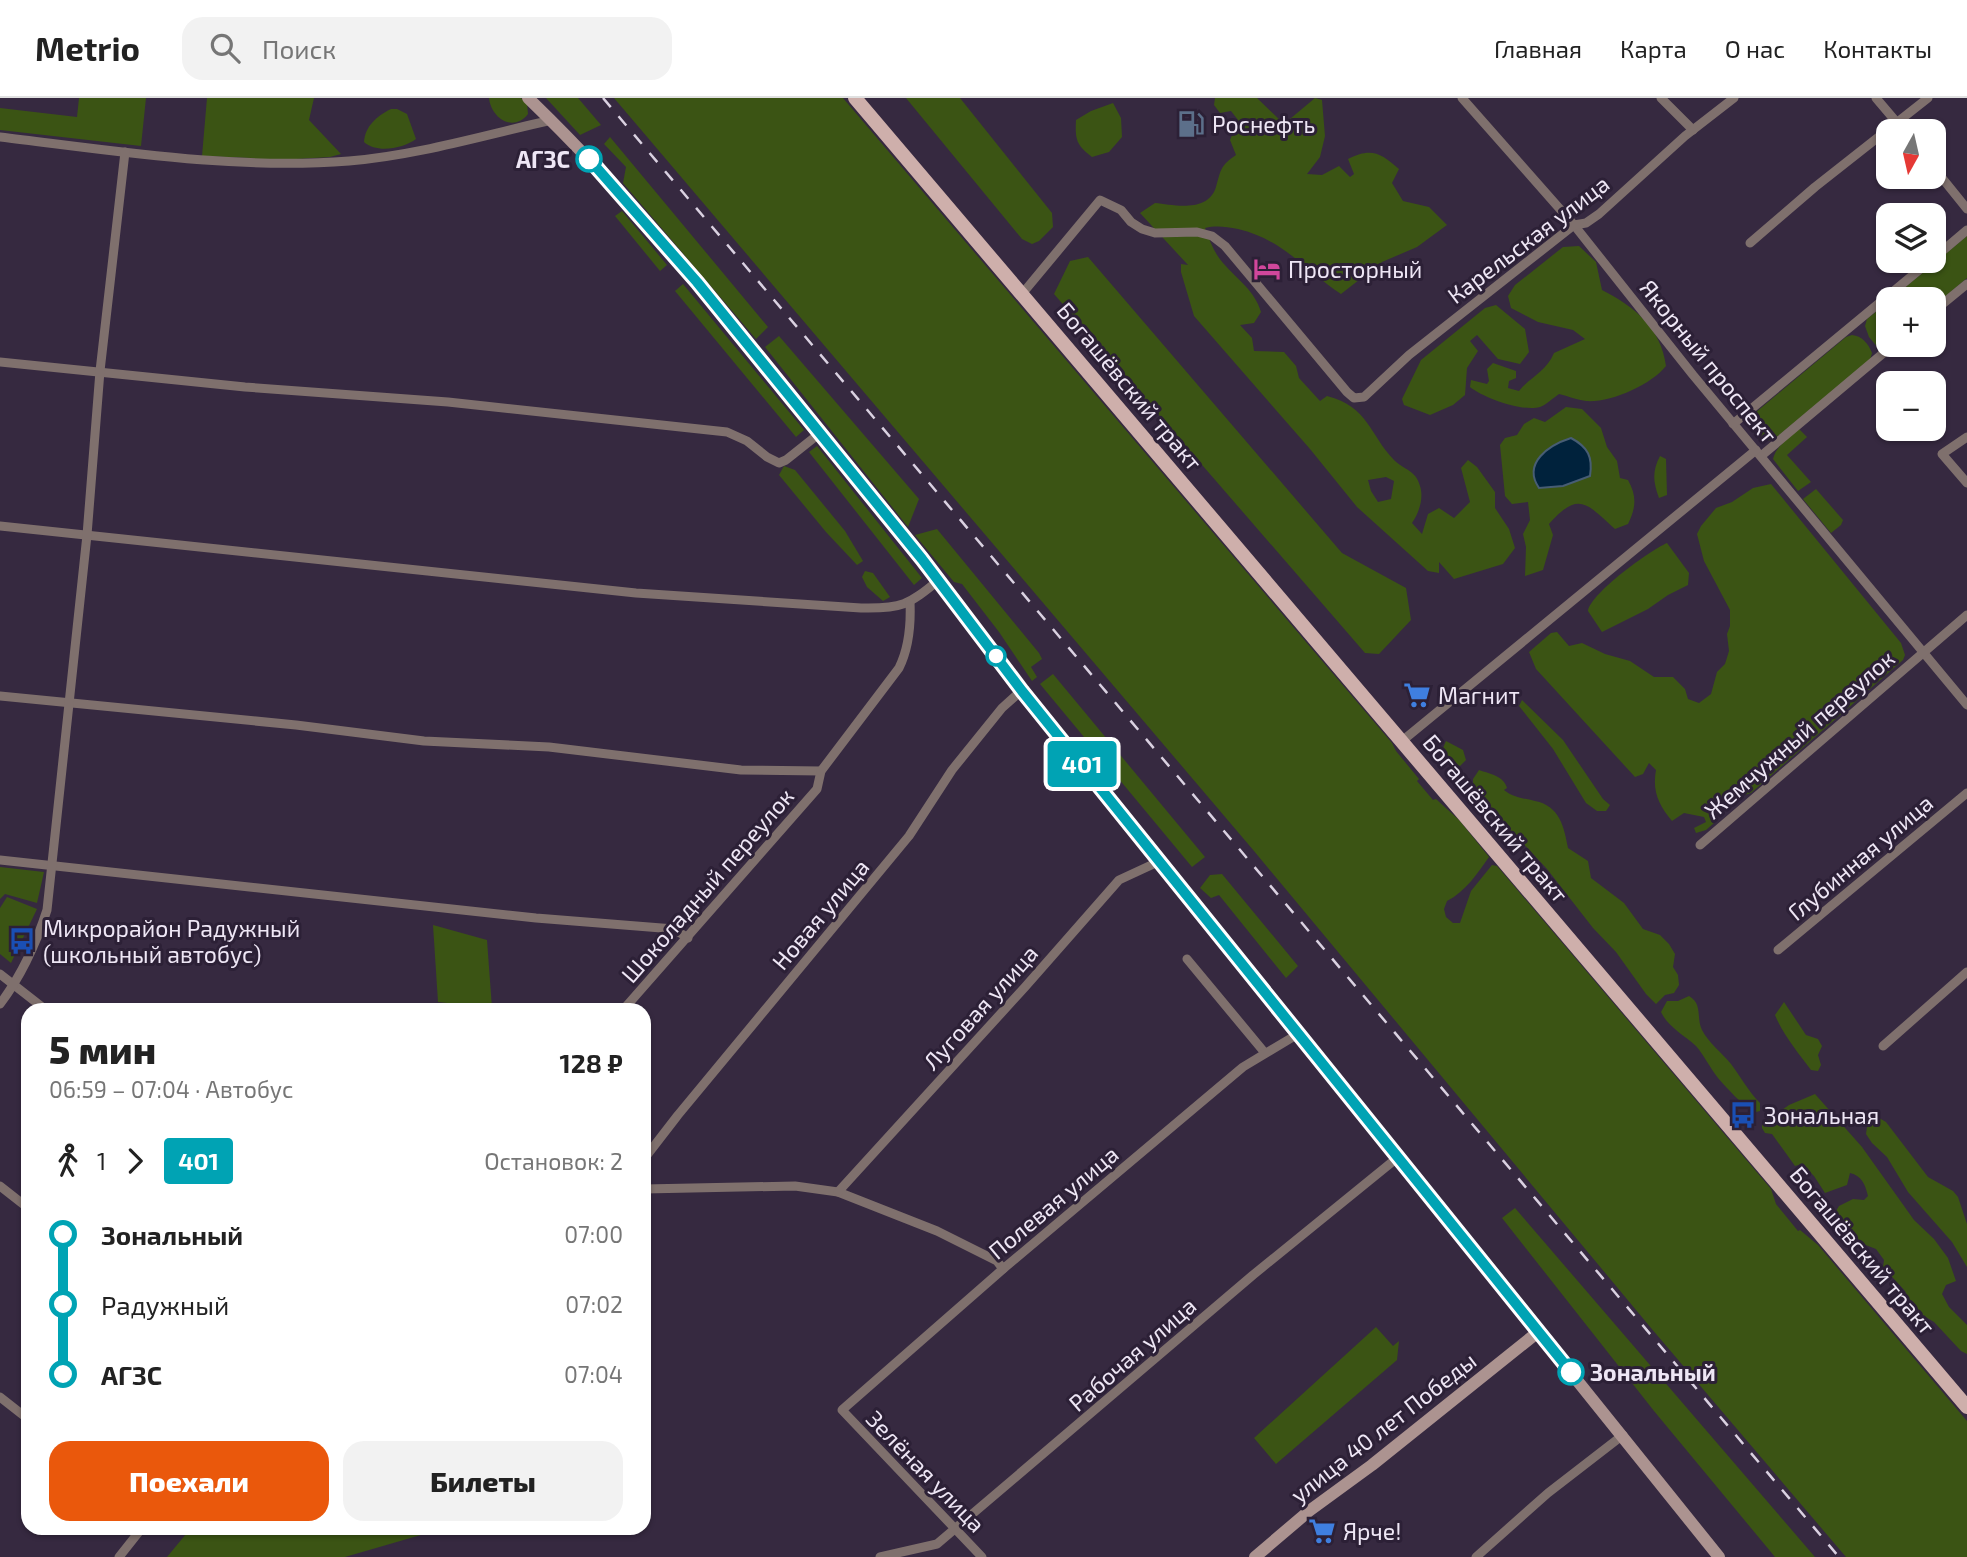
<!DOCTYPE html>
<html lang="ru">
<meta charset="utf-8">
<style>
body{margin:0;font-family:"Exo 2",sans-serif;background:#f2f2f2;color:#222;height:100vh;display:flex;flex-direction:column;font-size:26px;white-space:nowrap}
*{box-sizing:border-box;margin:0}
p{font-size:23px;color:#767676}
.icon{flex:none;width:38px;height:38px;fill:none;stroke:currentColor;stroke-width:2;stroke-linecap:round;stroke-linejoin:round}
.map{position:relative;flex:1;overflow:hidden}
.sheet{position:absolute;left:21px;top:905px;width:630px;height:532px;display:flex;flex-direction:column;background:#fff;border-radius:21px;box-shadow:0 2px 5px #0004}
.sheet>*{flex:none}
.badge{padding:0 14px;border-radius:5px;font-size:24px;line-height:46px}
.needle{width:46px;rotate:188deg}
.tools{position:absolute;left:1876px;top:21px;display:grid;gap:14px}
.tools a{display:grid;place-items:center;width:70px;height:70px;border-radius:14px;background:#fff;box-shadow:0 2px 5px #0004;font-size:35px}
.map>.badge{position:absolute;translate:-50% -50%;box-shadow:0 0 0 4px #fff}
.legs{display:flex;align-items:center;gap:10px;height:77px;padding:0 28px;font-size:23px}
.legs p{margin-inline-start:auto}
.head{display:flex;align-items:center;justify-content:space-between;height:119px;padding:0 28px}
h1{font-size:38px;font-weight:800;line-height:52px}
.action{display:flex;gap:14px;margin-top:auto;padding:14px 28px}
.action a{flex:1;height:80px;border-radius:21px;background:#ea580c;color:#fff;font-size:28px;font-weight:800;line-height:80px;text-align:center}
.action a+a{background:#f2f2f2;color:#222}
ul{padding:0 28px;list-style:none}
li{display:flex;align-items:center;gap:24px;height:70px;font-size:26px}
li i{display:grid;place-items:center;width:10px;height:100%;margin:0 9px;background:currentColor}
li i::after{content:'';width:18px;height:18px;margin:-9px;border:5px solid;border-radius:50%;background:#fff}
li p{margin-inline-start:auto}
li:first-child i{background:linear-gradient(#0000 50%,currentColor 0)}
li:last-child i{background:linear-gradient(currentColor 50%,#0000 0)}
header{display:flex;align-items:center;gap:42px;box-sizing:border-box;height:98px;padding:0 35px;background:#fff;border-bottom:2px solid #e0e0e0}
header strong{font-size:33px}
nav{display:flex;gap:38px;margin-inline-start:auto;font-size:24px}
.search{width:490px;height:63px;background:#f2f2f2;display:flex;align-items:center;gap:18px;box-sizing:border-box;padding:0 24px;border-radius:21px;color:#767676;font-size:26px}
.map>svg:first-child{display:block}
.green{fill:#3b5414;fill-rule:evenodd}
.water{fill:#00223c;stroke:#475d74;stroke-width:2}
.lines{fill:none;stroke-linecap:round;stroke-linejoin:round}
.street{stroke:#7f706d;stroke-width:9}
.secondary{stroke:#ac9390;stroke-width:12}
.primary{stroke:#ceafab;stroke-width:14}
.rail{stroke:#dad1e1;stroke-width:2.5;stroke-dasharray:12 12;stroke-linecap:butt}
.line-1-casing{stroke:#fff;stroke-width:16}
.line-1{stroke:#00a3b4;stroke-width:10}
.stop-1-dot{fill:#fff;stroke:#00a3b4;stroke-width:3.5}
.labels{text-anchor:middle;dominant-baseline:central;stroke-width:6;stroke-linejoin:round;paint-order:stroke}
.poi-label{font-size:23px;fill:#eee6f5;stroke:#2c2036;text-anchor:start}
.stop-label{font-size:23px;font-weight:bold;fill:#eee6f5;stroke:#2c2036;text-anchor:end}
.street-label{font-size:23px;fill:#eee6f5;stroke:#2c2036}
</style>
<header>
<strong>Metrio</strong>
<div class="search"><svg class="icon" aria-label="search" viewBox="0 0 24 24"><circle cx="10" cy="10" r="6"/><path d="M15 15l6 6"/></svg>Поиск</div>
<nav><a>Главная</a><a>Карта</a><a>О нас</a><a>Контакты</a></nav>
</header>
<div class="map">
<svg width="1967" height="1459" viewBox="0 0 1967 1459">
<rect width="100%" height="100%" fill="#362940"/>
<g class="green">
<path d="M 79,0 L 146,0 L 141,48 L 0,32 L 0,10 L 77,19 Z"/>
<path d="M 207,0 L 314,0 L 309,22 L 341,56 L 330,59 L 263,63 L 251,60 L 202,58 Z"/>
<path d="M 489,0 L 521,0 L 527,5 L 528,16 C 513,35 491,20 489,0 Z"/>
<path d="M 546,0 L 578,0 L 601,27 L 580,37 Z"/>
<path d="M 614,0 L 843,0 L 1392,645 L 1396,653 L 1419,681 L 1417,683 L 1433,702 L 1436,701 L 1459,722 L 1489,759 C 1478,775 1465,794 1447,803 L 1444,811 L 1446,819 L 1453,825 L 1460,825 L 1471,793 L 1492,767 L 1497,768 L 1771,1091 L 1776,1106 L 1798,1133 L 1800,1132 L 1818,1147 L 1967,1323 L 1967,1459 L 1846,1459 L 1651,1230 L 1254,753 Z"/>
<path d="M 906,0 L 960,0 L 1052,115 L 1053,129 L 1039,143 L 1032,146 L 1022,141 Z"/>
<path d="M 1215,0 L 1257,0 L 1284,26 L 1315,0 L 1322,2 L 1325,38 L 1320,59 L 1307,76 L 1322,77 L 1339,68 L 1350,79 L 1354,76 L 1348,61 C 1371,49 1381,55 1399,71 L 1392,85 L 1403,103 L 1429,109 L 1447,127 L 1417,149 L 1382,164 L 1341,196 C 1305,172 1282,141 1238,131 C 1226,129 1217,127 1205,130 C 1210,143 1214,155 1223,165 C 1238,182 1255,193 1261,214 L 1254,225 L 1240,227 L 1252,240 L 1254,253 L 1284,254 L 1296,268 L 1299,280 L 1320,303 L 1327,298 C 1369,309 1369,336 1394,362 C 1404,372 1416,372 1420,388 C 1424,400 1419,415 1412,425 L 1422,436 L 1428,416 L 1439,410 L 1454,420 L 1470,404 L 1461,370 L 1468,362 L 1477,369 L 1495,394 L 1495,410 L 1509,431 L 1515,450 L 1503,466 L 1454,481 L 1439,464 L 1439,475 L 1428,473 L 1357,409 L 1310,351 L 1194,218 L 1181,174 L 1181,166 L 1188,167 L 1140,115 L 1155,105 C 1174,107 1208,115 1216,89 C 1221,72 1220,68 1236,57 L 1230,42 L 1238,22 L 1231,13 L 1220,15 L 1214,7 ZM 1386,379 L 1394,383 L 1391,401 L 1378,404 L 1371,393 L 1368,382 Z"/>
<path d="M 1113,5 L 1121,20 L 1122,39 L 1109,54 L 1092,59 C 1076,47 1075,41 1076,22 L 1091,13 Z"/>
<path d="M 391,11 L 397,11 L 407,16 L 416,41 C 404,50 377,56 364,44 C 365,28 377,18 391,11 Z"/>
<path d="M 610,39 L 768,229 L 756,241 L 623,85 L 626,69 L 604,46 Z"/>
<path d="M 622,113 L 667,167 L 660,173 L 615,118 Z"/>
<path d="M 1967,138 L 1967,180 L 1934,208 L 1934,201 L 1891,201 Z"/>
<path d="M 1579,148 L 1596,164 L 1602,192 C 1635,209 1661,230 1666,268 C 1651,287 1610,305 1586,303 C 1577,302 1568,298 1559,296 C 1553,300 1546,307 1540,309 C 1522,314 1484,300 1470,289 L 1471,282 L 1487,286 L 1489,283 L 1487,271 L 1493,265 L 1516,273 L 1516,280 L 1509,283 L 1508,290 L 1519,293 C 1530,279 1546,274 1554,255 L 1585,241 L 1573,232 L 1538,224 L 1511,210 L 1508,198 L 1515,187 L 1563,149 Z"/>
<path d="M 1088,159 L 1342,455 L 1406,490 L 1411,522 L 1379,556 L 1365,555 L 1054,196 L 1070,163 Z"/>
<path d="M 683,186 L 804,332 L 796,339 L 675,193 Z"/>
<path d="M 1888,204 L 1888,247 L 1879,251 L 1869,239 L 1865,228 L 1867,221 Z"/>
<path d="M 1496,207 L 1525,231 L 1529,254 L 1520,266 L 1498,261 L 1477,237 L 1470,243 L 1478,253 L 1467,270 L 1465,297 L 1453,307 L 1430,317 L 1404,307 L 1402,301 L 1421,262 L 1485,210 Z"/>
<path d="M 1852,237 C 1862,238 1868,245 1872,255 L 1870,262 L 1773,342 L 1760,343 L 1751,331 L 1755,315 L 1846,239 Z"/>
<path d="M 779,238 L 919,401 L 908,429 L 765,249 Z"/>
<path d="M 1566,309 L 1582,311 L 1601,330 L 1607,349 L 1617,363 L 1620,380 L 1628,382 C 1637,398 1636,410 1628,426 L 1615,431 C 1587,406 1579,392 1549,426 L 1553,437 L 1543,472 L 1525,478 L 1526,449 L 1523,436 L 1530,422 L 1528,404 L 1512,406 L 1505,398 L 1500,347 L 1505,340 L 1517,337 L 1524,326 L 1534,320 L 1545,324 Z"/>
<path d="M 1799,331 L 1807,339 L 1787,357 L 1811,384 L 1798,393 L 1773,361 C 1776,348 1789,340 1799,331 Z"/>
<path d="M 817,348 L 922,480 L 914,487 L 809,354 Z"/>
<path d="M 1660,358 L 1666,361 L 1667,397 L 1659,400 C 1653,384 1652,373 1660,358 Z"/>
<path d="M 784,368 L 795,372 L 845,433 L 863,463 L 857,467 L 826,434 L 779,377 Z"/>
<path d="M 1771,386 L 1901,545 L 1905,557 L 1903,562 L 1751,695 L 1745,697 L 1738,693 L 1731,696 L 1714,712 L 1714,725 L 1706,732 L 1696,735 L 1694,730 L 1706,724 L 1704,719 L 1684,715 L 1672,723 C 1659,707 1652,694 1656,672 L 1649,665 L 1643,676 L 1635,679 L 1536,571 L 1529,554 L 1551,535 L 1557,534 L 1569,548 L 1582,545 L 1605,556 L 1630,563 L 1654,579 L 1673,579 L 1685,591 L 1688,601 L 1699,605 L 1711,596 L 1717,574 L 1725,566 L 1729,553 L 1727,536 L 1730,528 L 1730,512 L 1704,463 L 1697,436 L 1701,428 L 1716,410 L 1732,404 L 1753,390 Z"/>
<path d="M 1816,391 L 1843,422 L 1841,427 L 1831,435 L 1803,401 Z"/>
<path d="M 937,431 L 1039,555 L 1042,561 L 1031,569 L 1037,579 L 1032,583 L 999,534 L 962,486 L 954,484 L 915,437 Z"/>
<path d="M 1667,445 L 1689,475 L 1688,487 L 1668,497 L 1648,511 L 1602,534 L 1588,513 C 1591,495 1649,453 1667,445 Z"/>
<path d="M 865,473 L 873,475 L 890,499 L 883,503 L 867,489 L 862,479 Z"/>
<path d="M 1053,576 L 1205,759 L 1192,769 L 1040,586 Z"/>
<path d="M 1522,602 L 1563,642 L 1603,701 L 1610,707 L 1606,713 L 1597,713 L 1586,705 L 1553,651 L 1519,608 Z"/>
<path d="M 1446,643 L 1463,652 L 1466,662 L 1460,668 C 1449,666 1446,660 1443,650 Z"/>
<path d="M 1479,672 C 1490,676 1504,678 1507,690 L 1504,692 C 1514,700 1523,700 1535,703 C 1560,708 1564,729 1568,750 L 1588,763 L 1591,780 L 1624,805 L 1643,831 L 1660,837 L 1669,846 L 1675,856 L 1673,869 L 1678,877 L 1679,887 L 1674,895 L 1665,897 L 1656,906 L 1646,896 L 1616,854 L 1593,830 L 1547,771 L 1500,721 L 1480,705 L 1473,693 L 1473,681 Z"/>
<path d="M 0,769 L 44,774 L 37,805 L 5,796 L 0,801 Z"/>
<path d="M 1222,776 L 1298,868 L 1286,880 L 1219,797 L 1211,800 L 1200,790 L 1210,777 Z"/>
<path d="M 7,799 L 37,811 L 11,865 L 0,856 L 0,810 Z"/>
<path d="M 433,827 L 487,842 L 492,910 L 438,904 Z"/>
<path d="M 1689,898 C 1703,906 1696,920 1702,932 C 1708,944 1722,955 1731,966 C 1741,979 1748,993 1760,1005 L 1760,1013 L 1752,1015 C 1740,1003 1729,993 1718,980 C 1710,970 1704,957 1696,948 C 1684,937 1668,929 1661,914 L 1667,903 L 1678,903 Z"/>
<path d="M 1784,904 L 1806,937 L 1818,941 L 1822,948 L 1818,957 L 1821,967 L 1818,973 L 1811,972 C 1799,956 1782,935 1775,917 Z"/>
<path d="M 1815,996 L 1862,1049 L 1914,1122 L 1934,1141 L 1948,1160 L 1956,1183 L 1946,1187 L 1942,1196 L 1949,1209 L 1967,1227 L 1967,1256 L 1961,1253 L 1934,1224 L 1914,1212 L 1905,1193 L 1883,1169 L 1884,1162 L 1876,1151 L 1850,1141 L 1839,1132 L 1836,1113 L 1839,1108 L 1853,1101 L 1864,1102 L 1868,1098 C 1865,1086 1862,1078 1850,1075 L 1847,1087 L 1825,1095 L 1814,1078 L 1802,1066 L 1795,1068 L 1772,1036 L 1765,1035 L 1762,1030 L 1762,1026 L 1789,1007 Z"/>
<path d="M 1869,1014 L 1886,1024 L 1928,1079 L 1953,1093 L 1958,1099 L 1967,1126 L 1967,1169 L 1952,1144 L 1908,1094 L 1887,1059 L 1872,1045 L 1866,1036 Z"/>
<path d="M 1515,1110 L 1815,1459 L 1775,1459 L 1654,1313 L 1502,1120 Z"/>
<path d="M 1376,1229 L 1393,1248 L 1399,1243 L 1397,1262 L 1276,1366 L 1254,1340 Z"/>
<path d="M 191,1430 L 445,1430 L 345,1459 L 167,1459 Z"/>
</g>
<path class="water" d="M 1571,340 C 1588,349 1593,359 1590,378 L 1563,388 L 1539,390 C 1522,365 1549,347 1571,340 Z"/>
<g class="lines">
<g class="street">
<path d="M 1462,0 L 1574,127 L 1693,277 L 1967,607"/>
<path d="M 1661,0 L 1693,32"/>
<path d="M 1876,0 L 1904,33"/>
<path d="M 0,39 C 116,53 232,72 349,63 C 419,57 484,37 552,22"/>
<path d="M 1934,70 L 1967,111"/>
<path d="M 1750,145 L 1815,89 L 1928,0"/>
<path d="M 1934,160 L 1967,132"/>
<path d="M 1022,196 L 1100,102 L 1121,112 L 1131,124 L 1142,131 L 1155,135 L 1197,134 L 1212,138 L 1225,148 L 1347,294 L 1354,300 L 1364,299 L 1409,257 L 1574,127 L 1586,125 L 1599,116 L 1685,38 L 1734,0"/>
<path d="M 1934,213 L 1967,186"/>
<path d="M 0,264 L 245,289 L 448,304 L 727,334 L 747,343 L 767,359 L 779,365 L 786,362 L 820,335"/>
<path d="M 1733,326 L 1930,163"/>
<path d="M 1967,339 L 1942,356 L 1967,385"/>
<path d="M 1761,358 L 1893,247"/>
<path d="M 0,428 L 636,495 L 861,510 C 902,511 908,507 939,482"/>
<path d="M 0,598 L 296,627 L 424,643 L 549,649 L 741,672 L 821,673"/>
<path d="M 1402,643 L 1756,352"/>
<path d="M 1700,747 L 1967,517"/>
<path d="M 0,762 L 536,820 L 674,831 L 688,840"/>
<path d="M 1778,852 L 1967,695"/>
<path d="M 1187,861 L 1265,955"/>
<path d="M 0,876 L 46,912"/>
<path d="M 0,906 C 22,877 36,846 47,812 L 87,437 L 100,273 L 125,54"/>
<path d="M 623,912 L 817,691 L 821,673 L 899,570 C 909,550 911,527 910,504"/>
<path d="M 1883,948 L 1967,874"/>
<path d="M 644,1061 L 678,1017 L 909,738 L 952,672 L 1002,610 L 1022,592"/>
<path d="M 0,1088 L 28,1110"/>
<path d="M 644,1091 L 795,1088 L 838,1094 L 937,1133 L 997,1163 L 1003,1171"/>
<path d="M 838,1094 L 1025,889 L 1119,782 L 1160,763"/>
<path d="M 0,1299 L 28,1321"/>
<path d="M 119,1459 L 142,1430"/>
<path d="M 880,1459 L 937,1446 L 1253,1177 L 1397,1060"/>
<path d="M 982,1459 L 842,1312 L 1003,1171 L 1243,969 L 1298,936"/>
<path d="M 1476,1459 L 1548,1395 L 1623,1337"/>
</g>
<g class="secondary">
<path d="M 528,0 C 635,103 727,219 820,335 C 888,420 957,505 1022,592 L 1719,1459"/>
<path d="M 1255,1459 L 1309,1413 L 1372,1367 L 1538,1234"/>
</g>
<path class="primary" d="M 855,0 L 1967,1309"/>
<path class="rail" d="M 603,0 L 1839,1459"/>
</g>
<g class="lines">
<defs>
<path id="line-1" d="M 589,61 L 697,184 L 922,461 L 1022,593 L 1571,1274"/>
</defs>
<use href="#line-1" class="line-1-casing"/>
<use href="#line-1" class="line-1"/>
</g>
<defs>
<symbol id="fuel-bare" viewBox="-9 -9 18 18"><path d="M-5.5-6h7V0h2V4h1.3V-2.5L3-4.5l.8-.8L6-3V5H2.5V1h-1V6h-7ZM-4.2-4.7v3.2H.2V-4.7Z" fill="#5c6f8a" stroke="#2c2036" stroke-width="2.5" paint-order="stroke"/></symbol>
<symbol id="hotel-bare" viewBox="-9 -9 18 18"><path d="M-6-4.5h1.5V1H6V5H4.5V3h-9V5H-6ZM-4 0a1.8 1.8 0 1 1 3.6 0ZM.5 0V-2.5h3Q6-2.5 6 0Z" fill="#d1479c" stroke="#2c2036" stroke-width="2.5" paint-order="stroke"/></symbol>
<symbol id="supermarket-bare" viewBox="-9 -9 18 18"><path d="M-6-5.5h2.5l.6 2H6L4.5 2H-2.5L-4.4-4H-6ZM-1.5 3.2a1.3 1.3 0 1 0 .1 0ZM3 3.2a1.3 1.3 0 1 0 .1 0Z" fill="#3f7fe0" stroke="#2c2036" stroke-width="2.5" paint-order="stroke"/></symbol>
<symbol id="bus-bare" viewBox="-9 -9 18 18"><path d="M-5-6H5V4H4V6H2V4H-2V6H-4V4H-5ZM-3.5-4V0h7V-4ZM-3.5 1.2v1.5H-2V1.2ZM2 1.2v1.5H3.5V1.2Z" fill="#1a4fb4" stroke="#2c2036" stroke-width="2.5" paint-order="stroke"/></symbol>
</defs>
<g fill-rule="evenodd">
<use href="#fuel-bare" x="1172" y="7" width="38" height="38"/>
<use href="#hotel-bare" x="1248" y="152" width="38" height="38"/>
<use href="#supermarket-bare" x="1398" y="578" width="38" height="38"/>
<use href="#bus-bare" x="3" y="824" width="38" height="38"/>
<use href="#bus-bare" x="1724" y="998" width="38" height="38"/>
<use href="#supermarket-bare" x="1303" y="1414" width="38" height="38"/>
</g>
<g class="stop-1-dot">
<circle cx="589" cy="61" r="12"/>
<circle cx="996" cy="558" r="9"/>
<circle cx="1571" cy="1274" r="12"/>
</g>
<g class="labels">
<g class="poi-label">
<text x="1212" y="26">Роснефть</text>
<text x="1288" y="171">Просторный</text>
<text x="1438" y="597">Магнит</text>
<text x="43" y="830">Микрорайон Радужный<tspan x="43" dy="26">(школьный автобус)</tspan></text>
<text x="1764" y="1017">Зональная</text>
<text x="1343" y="1433">Ярче!</text>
</g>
<g class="stop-label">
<text x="570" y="61">АГЗС</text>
<text x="1590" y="1274" text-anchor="start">Зональный</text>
</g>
<g class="street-label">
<text transform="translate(1528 141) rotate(-37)">Карельская улица</text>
<text transform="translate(1709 263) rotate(51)">Якорный проспект</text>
<text transform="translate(1130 288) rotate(50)">Богашёвский тракт</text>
<text transform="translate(1799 636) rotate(-41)">Жемчужный переулок</text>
<text transform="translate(1496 720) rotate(50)">Богашёвский тракт</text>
<text transform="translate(1860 759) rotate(-40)">Глубинная улица</text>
<text transform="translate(707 787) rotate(-49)">Шоколадный переулок</text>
<text transform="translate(820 816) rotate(-50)">Новая улица</text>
<text transform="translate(980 909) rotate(-48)">Луговая улица</text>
<text transform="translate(1053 1104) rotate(-40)">Полевая улица</text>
<text transform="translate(1863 1152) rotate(50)">Богашёвский тракт</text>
<text transform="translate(1132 1256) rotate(-41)">Рабочая улица</text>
<text transform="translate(1383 1329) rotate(-38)">улица 40 лет Победы</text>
<text transform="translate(926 1373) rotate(46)">Зелёная улица</text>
</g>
</g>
</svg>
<div class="tools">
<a><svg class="needle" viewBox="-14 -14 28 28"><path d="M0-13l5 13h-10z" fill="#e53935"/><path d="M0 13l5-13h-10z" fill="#767676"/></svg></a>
<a><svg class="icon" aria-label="layers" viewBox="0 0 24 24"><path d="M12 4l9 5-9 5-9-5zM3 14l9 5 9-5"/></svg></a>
<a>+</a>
<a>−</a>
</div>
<b class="badge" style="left:1082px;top:666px;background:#00a3b4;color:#fff">401</b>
<section class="sheet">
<div class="head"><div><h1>5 мин</h1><p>06:59 – 07:04 · Автобус</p></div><b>128 ₽</b></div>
<div class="legs"><svg class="icon" aria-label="walk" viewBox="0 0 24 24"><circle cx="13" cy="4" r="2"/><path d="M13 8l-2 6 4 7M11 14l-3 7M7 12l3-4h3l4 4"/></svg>1<svg class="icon" aria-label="forward" viewBox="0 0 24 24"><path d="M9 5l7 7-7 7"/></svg><b class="badge" style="background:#00a3b4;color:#fff">401</b><p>Остановок: 2</p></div>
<ul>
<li><i style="color:#00a3b4"></i><b>Зональный</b><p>07:00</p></li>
<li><i style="color:#00a3b4"></i><span>Радужный</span><p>07:02</p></li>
<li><i style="color:#00a3b4"></i><b>АГЗС</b><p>07:04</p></li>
</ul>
<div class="action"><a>Поехали</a><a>Билеты</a></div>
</section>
</div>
